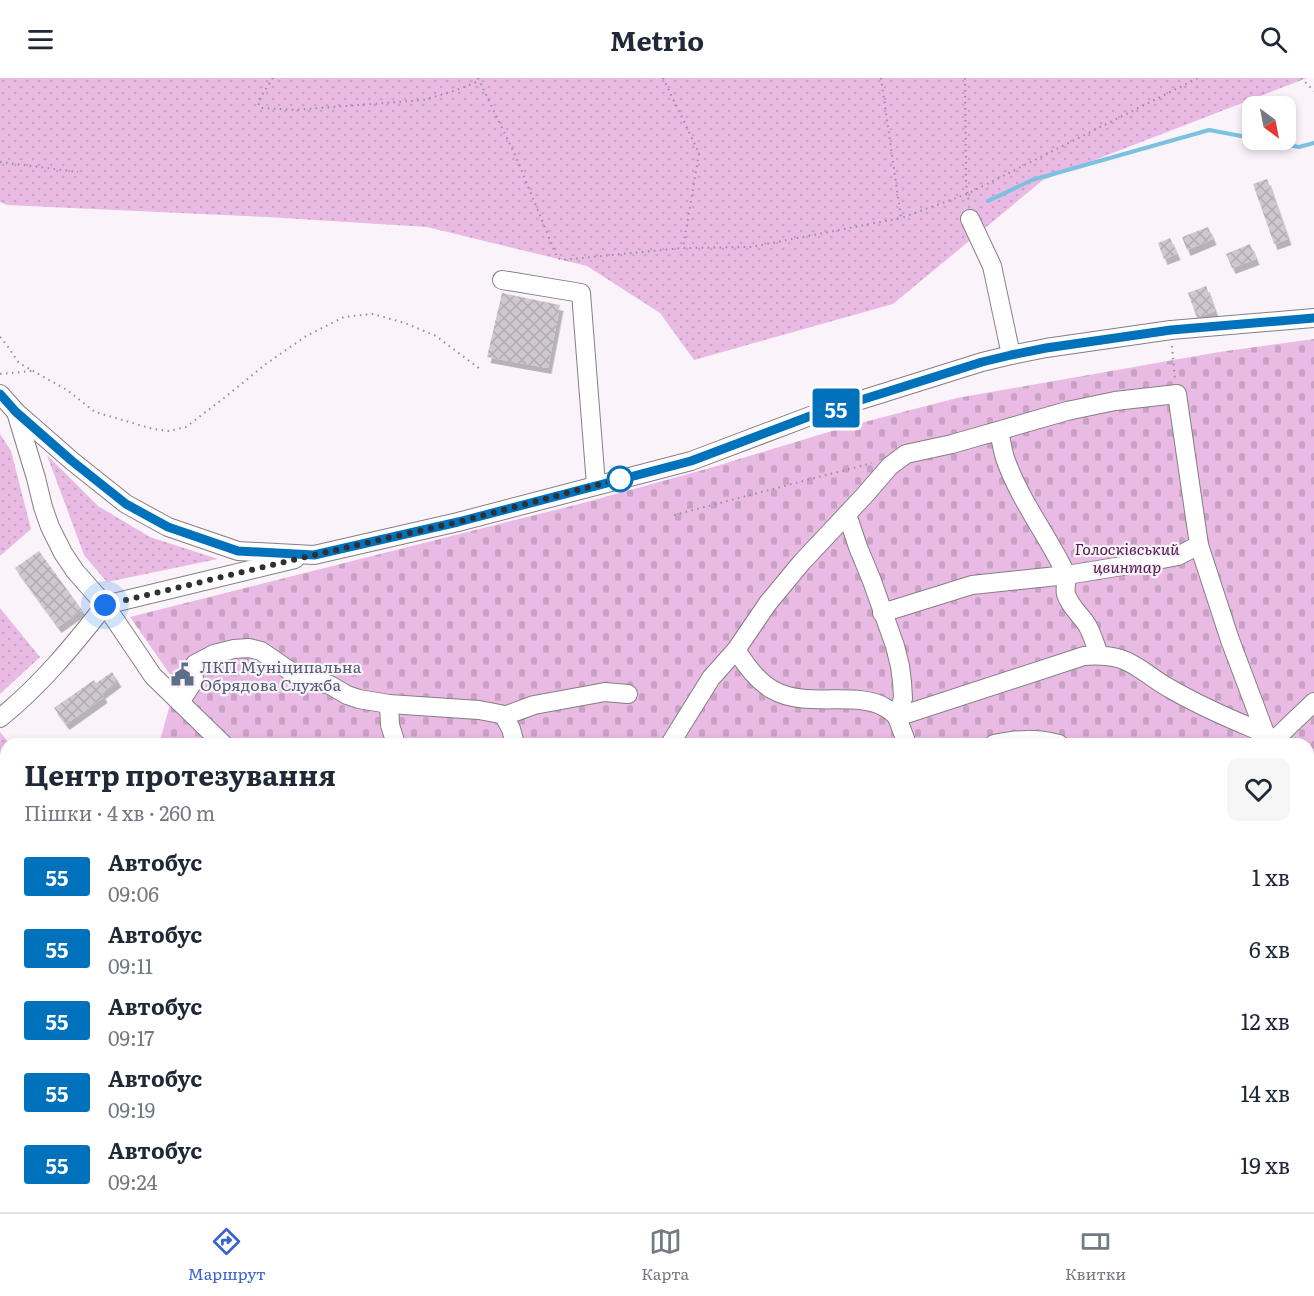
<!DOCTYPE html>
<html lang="uk">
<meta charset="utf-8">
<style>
body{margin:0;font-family:Literata,serif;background:#f6f6f7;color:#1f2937;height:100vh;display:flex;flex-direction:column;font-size:22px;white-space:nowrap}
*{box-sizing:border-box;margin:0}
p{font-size:20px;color:#747a83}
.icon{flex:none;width:33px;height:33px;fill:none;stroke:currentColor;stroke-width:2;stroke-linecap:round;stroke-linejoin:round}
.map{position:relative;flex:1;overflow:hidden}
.sheet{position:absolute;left:0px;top:660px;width:1314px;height:474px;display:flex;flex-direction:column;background:#fff;border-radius:18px 18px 0 0;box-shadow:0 3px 9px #0003}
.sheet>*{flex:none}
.badge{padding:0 12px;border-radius:4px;font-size:21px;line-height:39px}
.needle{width:39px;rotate:148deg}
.tools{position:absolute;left:1242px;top:18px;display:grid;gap:12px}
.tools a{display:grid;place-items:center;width:54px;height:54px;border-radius:12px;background:#fff;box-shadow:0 3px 9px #0003;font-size:30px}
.you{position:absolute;width:30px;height:30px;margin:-15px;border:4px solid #fff;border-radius:50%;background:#1a73e8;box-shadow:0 0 0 9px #1a73e833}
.map>.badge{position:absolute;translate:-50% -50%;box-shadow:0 0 0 3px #fff}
.round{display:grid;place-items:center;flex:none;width:63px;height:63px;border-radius:12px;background:#f6f6f7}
.headline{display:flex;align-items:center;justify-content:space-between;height:102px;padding:0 24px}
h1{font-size:28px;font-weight:700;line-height:45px}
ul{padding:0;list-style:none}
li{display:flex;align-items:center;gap:18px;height:72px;padding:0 24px}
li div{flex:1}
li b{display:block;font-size:22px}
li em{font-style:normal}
li .badge{min-width:66px;font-weight:700;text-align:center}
header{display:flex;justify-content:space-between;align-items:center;height:78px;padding:0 24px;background:#fff;font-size:27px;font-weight:700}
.tabs{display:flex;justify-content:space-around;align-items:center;height:84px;border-top:2px solid #e0e1e3;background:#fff;font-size:16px;color:#747a83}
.tabs a{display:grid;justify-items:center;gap:3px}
.tabs .selected{color:#3662d2}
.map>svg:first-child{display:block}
.grass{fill:url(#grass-dots)}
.cemetery{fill:url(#cemetery-stones)}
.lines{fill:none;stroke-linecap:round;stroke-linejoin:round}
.stream{stroke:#7cc1e0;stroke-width:4}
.building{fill:url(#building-cross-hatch);filter:url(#shadow)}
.minor-casing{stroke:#857e84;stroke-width:20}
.path{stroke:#949094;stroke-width:2;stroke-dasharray:1.5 4.5;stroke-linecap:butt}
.minor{stroke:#fff;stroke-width:18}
.line-casing{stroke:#fff;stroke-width:14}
.line{stroke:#0072bc;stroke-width:9}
.walk{stroke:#312f31;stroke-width:6;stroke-dasharray:0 10.8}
.stop-dot{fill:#fff;stroke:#0072bc;stroke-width:3}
.labels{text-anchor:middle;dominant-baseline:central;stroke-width:4.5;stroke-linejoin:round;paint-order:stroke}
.park-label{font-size:16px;font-style:italic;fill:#52184f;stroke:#faf3f9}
.service-label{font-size:16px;fill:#4e5e75;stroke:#faf3f9;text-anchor:start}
</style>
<header><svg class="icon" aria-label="menu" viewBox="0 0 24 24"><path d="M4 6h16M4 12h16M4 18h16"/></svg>Metrio<svg class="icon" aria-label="search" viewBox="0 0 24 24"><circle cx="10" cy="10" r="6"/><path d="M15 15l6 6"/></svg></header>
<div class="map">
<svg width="1314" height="1134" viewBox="0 0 1314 1134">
<defs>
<pattern id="grass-dots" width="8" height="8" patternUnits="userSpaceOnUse" patternTransform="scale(1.5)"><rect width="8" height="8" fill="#e9bbe4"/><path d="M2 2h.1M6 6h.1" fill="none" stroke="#c8a1c4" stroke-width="1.8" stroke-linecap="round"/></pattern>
<pattern id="cemetery-stones" width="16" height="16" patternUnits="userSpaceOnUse" patternTransform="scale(1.5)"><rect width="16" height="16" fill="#e9bbe4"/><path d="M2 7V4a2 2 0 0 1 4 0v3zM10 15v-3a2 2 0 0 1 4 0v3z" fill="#c8a1c4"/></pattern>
<pattern id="building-cross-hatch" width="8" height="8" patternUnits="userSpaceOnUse" patternTransform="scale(1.5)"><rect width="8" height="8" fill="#cfc8ce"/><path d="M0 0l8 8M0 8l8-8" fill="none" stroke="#b2acb1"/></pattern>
<filter id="shadow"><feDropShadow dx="3.5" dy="6" stdDeviation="0" flood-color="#0004"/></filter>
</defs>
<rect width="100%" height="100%" fill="#faf3f9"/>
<g class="grass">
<path d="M 0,0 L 1307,0 L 1043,102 L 893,226 L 694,282 L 660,235 L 587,188 L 427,149 L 267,139 L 7,127 L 0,124 Z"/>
<path d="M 0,356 L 11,373 L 31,451 L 0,478 Z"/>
<path d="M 47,377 L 98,428 L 150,459 L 218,481 L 107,504 L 84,477 Z"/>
<path d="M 0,530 L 40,579 L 0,616 Z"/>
<path d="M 0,654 L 10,666 L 6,666 L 6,1128 L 177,1128 L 174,1134 L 0,1134 Z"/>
</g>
<path class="cemetery" d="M 1314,261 L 1314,1134 L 174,1134 L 177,1128 L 1308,1128 L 1308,666 L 159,666 L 176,605 L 130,539 L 583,425 L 710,390 L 845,349 L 957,320 L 1219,274 Z"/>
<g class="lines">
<g class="stream">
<path d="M 1260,62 L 1299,69 L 1314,65"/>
<path d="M 988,123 L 1032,102 L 1209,52 L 1252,60"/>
</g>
</g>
<g class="building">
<path d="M 1267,101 L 1288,161 L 1274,166 L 1253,106 Z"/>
<path d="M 1208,149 L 1213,161 L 1187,172 L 1182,159 Z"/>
<path d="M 1170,160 L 1177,176 L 1164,181 L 1158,165 Z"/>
<path d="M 1250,166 L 1256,181 L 1232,190 L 1226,176 Z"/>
<path d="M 1206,208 L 1215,233 L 1197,240 L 1188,215 Z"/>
<path d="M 502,215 L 560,227 L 548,290 L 487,279 Z"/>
<path d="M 39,473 L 82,532 L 58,549 L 15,490 Z"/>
<path d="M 185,590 L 191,598 L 180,605 L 174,596 Z"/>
<path d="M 112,594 L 118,603 L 102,615 L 104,619 L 66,646 L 54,630 L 94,602 L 96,605 Z"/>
</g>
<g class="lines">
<defs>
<g id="minor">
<path d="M 970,141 L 992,188 L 1011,277"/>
<path d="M 502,202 L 581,215 L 596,407"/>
<path d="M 0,316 L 16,334 L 72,383 L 126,426 L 168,449 L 238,473 L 314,477 L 458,444 L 691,383 L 813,337 L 982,284 L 1011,277 L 1046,270 L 1171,252 L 1314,240"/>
<path d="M 16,334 L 36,400 L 43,429 L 50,449 L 63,475 L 75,493 L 105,527 L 295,481"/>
<path d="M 999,353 C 1001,361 1002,371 1005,380 C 1019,421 1046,455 1065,494 C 1069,501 1064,509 1066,516 C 1070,529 1080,536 1087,547 C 1092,555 1095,567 1099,576"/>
<path d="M 847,436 L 858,469 L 872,503 L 895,568 L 900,588 L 902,604 L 903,620 L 897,639 L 907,666"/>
<path d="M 882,535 L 972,507 L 1067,497 L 1147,484 L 1178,478 L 1199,467"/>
<path d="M 736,572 C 746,587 757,603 773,612 C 806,631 858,612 886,630 C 890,632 894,636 897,639 L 1084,578 C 1097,577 1108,577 1121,581 C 1139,587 1152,601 1169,610 C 1193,624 1219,636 1245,647 C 1257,652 1267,656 1276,666"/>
<path d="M 180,624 L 192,606 L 194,602 L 193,590 L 195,586 L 214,576 L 234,571 L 249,570 L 261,573 L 290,593 L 298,598 L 330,607 L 347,617 L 359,621 L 389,626 L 479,632 L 500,636 L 504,638 L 511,651 L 515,666"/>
<path d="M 389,626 L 390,647 L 396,666"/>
<path d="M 504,638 L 534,627 L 605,614 L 628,616"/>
<path d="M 0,640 C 40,608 73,568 105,527 L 153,598 L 223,666"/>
<path d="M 670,666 L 711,600 L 736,572 L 768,525 L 802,484 L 864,418 L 890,388 L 906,376 L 952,366 L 1067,333 L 1115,323 L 1177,316 L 1199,467 L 1230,562 L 1265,655"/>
<path d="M 994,666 C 1019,661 1035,660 1059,666"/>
<path d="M 1270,666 L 1314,624"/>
<path d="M 1308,703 L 1314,710"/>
<path d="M 1308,863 L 1314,860"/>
<path d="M 1308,1014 L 1314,1032"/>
<path d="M 355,1128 L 356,1134"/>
<path d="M 455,1128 L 455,1134"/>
<path d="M 732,1128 L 736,1134"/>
<path d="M 964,1128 L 967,1134"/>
<path d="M 1171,1128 L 1173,1134"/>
<path d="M 1268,1128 L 1270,1134"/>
<path d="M 202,1132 L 205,1128"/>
<path d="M 648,1134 L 651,1128"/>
<path d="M 769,1134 L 779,1128"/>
<path d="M 904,1134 L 913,1128"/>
<path d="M 1108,1134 L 1118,1128"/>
</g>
</defs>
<use href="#minor" class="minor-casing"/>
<g class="path">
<path d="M 273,0 L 258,23 L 259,28 L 262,30 L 294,32 L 423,22 L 454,13 L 479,3"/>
<path d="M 478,0 L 516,79 L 557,179 L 561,182 L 683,170 L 751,169 L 901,140"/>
<path d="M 663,0 L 699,75 L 683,170"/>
<path d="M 881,0 L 901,140 L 967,116 L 1198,0"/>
<path d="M 965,0 L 966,104 L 969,126"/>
<path d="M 1301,0 L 1314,13"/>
<path d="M 0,84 L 78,94"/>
<path d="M 0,259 L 6,266 L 19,285 L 67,312 L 95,334 L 153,351 L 169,353 L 186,349 L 224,320 L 266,286 L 306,258 L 344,239 L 373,236 L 405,245 L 436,258 L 480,291"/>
<path d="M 1172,268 L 1175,302"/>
<path d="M 0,296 L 32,293"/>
<path d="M 674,437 L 872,385"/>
<path d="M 0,876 L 6,879"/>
</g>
<use href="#minor" class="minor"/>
</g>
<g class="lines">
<defs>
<path id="line" d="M 0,316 L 16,334 L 72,383 L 126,426 L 168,449 L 238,473 L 314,477 L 458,444 L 691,383 L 813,337 L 982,284 L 1011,277 L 1046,270 L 1171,252 L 1314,240"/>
</defs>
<use href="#line" class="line-casing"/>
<use href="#line" class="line"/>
<path class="walk" d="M 105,527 L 314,477 L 458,444 L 620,401"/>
</g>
<defs>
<symbol id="civic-bare" viewBox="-9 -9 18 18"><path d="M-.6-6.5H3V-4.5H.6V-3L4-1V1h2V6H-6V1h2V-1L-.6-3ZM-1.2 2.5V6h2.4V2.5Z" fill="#5c6f8a" stroke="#faf3f9" stroke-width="2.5" paint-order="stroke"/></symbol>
</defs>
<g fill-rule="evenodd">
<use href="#civic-bare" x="166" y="580" width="33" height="33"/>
</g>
<circle class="stop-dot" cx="620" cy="401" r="12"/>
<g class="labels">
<g class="park-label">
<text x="1127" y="470">Голосківський<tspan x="1127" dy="18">цвинтар</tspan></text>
</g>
<g class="service-label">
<text x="200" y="588">ЛКП Муніципальна<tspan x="200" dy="18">Обрядова Служба</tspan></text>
</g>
</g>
</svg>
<div class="tools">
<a><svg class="needle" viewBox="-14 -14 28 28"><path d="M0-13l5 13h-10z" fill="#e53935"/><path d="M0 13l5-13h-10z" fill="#747a83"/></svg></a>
</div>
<div class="you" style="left:105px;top:527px"></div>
<b class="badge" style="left:836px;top:330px;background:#0072bc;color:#fff">55</b>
<section class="sheet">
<div class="headline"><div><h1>Центр протезування</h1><p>Пішки · 4 хв · 260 m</p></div><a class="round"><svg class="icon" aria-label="heart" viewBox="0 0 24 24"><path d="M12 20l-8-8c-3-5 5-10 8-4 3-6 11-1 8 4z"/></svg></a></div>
<ul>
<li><span class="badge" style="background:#0072bc;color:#fff">55</span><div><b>Автобус</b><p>09:06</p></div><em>1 хв</em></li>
<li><span class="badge" style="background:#0072bc;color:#fff">55</span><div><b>Автобус</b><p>09:11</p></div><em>6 хв</em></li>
<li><span class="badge" style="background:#0072bc;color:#fff">55</span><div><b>Автобус</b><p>09:17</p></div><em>12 хв</em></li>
<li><span class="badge" style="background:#0072bc;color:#fff">55</span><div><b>Автобус</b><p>09:19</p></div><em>14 хв</em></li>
<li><span class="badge" style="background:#0072bc;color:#fff">55</span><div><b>Автобус</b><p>09:24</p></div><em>19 хв</em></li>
</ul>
</section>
</div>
<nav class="tabs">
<a class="selected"><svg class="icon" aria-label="directions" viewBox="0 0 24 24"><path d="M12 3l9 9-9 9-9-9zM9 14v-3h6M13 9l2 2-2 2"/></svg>Маршрут</a>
<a><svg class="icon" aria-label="map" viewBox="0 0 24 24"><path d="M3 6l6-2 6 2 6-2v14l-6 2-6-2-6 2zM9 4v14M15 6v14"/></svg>Карта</a>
<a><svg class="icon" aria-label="tickets" viewBox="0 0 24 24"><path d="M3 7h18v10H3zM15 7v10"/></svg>Квитки</a>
</nav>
